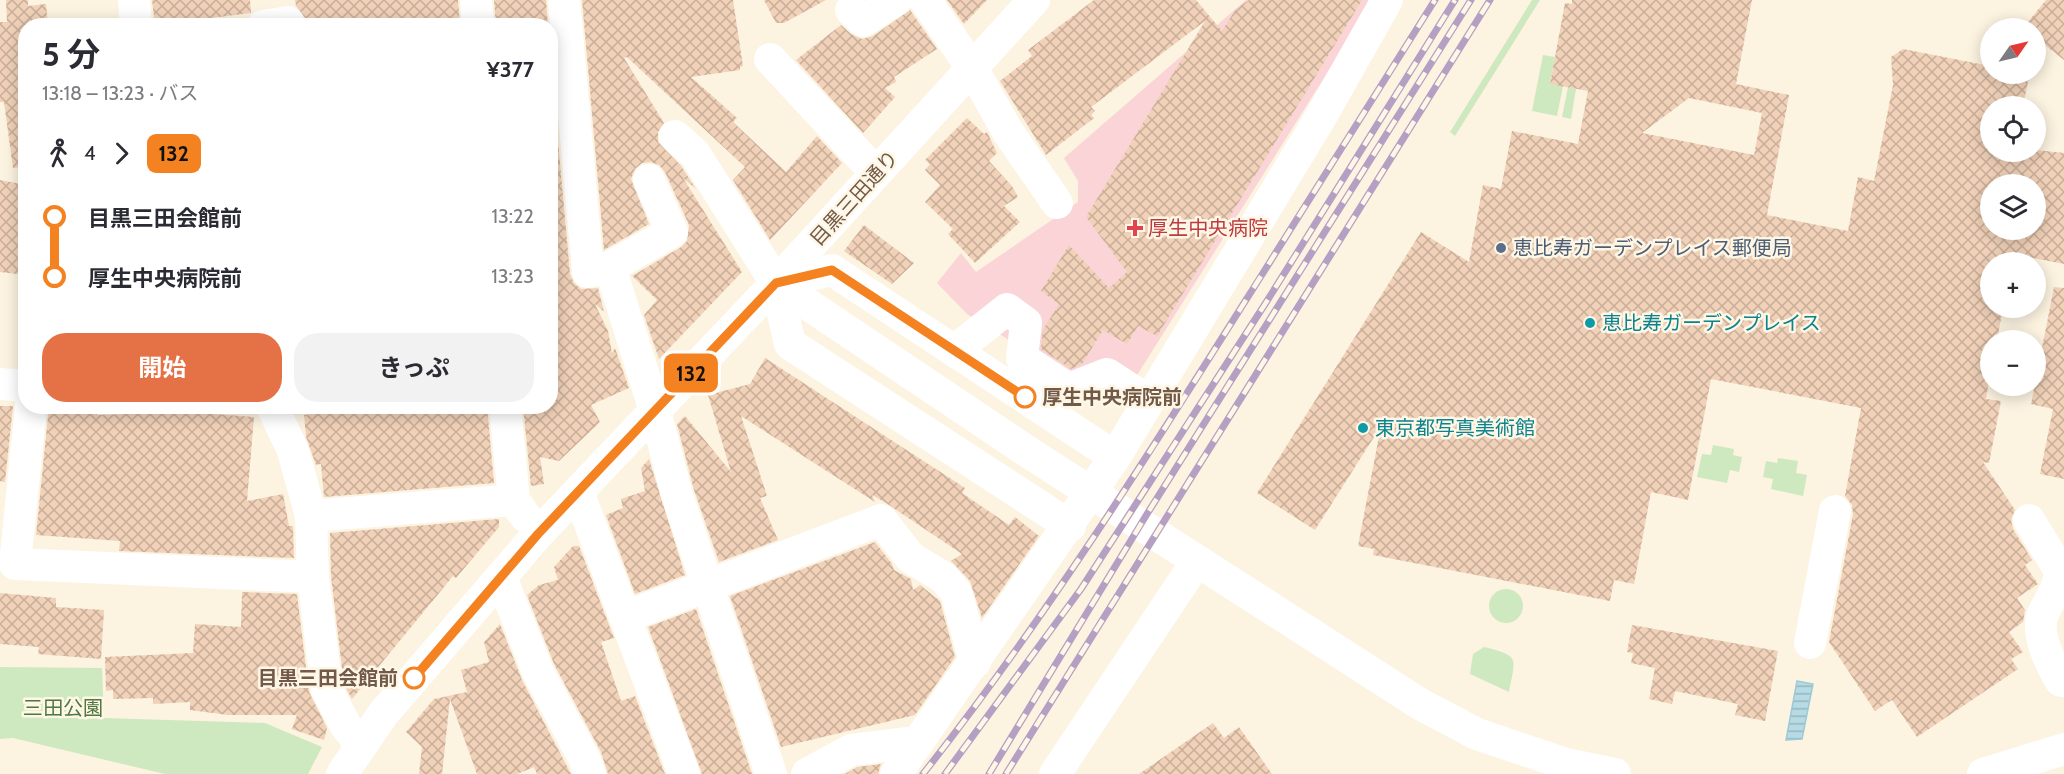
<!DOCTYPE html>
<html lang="ja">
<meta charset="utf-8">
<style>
body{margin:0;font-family:Cabin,"Noto Sans JP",sans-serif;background:#f2f2f3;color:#2b2b33;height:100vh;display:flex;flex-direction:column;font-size:22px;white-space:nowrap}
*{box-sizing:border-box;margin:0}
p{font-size:20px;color:#7c7c81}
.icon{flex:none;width:33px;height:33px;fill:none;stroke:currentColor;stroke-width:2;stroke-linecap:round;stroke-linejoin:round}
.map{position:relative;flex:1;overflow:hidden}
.drawer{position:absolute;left:18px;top:18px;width:540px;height:396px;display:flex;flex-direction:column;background:#fff;border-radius:24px;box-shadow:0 3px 15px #0003}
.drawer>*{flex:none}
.badge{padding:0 12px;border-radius:9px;font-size:21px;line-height:39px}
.needle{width:39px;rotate:56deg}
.tools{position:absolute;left:1980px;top:18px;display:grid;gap:12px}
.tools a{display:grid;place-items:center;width:66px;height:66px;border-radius:50%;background:#fff;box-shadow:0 3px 15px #0003;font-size:30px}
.map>.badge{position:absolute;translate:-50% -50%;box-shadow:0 0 0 3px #fff}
.legs{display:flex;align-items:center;gap:9px;height:66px;padding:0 24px;font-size:20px}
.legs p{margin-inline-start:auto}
.summary{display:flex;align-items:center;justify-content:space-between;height:102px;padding:0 24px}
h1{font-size:33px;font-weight:700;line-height:45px}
.button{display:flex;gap:12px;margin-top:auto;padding:12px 24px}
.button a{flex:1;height:69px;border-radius:24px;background:#e57246;color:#fff;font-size:24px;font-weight:700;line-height:69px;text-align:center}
.button a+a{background:#f2f2f3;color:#2b2b33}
ul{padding:0 24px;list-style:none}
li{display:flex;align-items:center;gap:21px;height:60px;font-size:22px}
li i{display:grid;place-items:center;width:9px;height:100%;margin:0 8px;background:currentColor}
li i::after{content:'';width:15px;height:15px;margin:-8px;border:4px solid;border-radius:50%;background:#fff}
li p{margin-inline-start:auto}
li:first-child i{background:linear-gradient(#0000 50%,currentColor 0)}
li:last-child i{background:linear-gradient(currentColor 50%,#0000 0)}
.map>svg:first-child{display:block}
.medical{fill:#fad4d6}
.green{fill:#cee9c0}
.water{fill:url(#water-rules);stroke:#9ccad6;stroke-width:1.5}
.building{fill:url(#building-cross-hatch);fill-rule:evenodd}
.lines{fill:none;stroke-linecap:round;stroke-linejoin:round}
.minor{stroke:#fff;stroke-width:32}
.rail-casing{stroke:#b5a0c4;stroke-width:7}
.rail{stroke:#fff7e6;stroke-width:4.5;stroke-dasharray:14;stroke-linecap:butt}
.line-1-casing{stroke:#fff;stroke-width:14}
.line-1{stroke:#f58220;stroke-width:9}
.health-dot{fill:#e0444e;stroke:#fff7e6;stroke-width:2}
.service-dot{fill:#5c6f8a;stroke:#fff7e6;stroke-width:2}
.culture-dot{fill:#0f9aa8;stroke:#fff7e6;stroke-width:2}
.stop-1-dot{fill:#fff;stroke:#f58220;stroke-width:3}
.labels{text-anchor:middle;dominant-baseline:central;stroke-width:5;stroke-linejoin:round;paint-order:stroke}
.street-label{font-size:20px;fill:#725948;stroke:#fff7e6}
.health-label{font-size:20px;fill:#be3a42;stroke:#fff7e6;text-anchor:start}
.service-label{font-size:20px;fill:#4e5e75;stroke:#fff7e6;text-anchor:start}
.culture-label{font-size:20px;fill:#0d838f;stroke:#fff7e6;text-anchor:start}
.stop-label{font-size:20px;font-weight:bold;fill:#725948;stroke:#fff7e6;text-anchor:start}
.park-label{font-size:20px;fill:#4e7841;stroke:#fff7e6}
</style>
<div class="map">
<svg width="2064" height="774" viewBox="0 0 2064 774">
<defs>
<pattern id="water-rules" width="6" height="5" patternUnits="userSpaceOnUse" patternTransform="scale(1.5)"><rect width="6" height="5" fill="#b6dbe5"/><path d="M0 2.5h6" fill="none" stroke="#98b5bc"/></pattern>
<pattern id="building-cross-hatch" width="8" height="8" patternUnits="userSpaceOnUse" patternTransform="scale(1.5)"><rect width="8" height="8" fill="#f1d2b9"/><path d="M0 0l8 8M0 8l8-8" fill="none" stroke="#c8ad98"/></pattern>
</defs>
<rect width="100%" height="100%" fill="#fcf3e1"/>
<path class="medical" d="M 1246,0 L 1373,0 L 1117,407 L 967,314 L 937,283 L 961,253 L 976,272 L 1078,202 L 1078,181 L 1064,158 Z"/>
<g class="green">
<path d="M 1532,0 L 1540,0 L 1455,136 L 1450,132 Z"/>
<path d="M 1543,55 L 1555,57 L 1550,83 L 1563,86 L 1557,116 L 1532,111 Z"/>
<path d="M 1568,87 L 1576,89 L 1571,119 L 1562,117 Z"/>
<path d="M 1713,445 L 1734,449 L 1733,455 L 1742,457 L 1739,472 L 1730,470 L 1727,483 L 1697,477 L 1702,454 L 1711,455 Z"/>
<path d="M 1778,458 L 1798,461 L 1796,473 L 1807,475 L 1803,496 L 1771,489 L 1773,479 L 1763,477 L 1766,461 L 1777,463 Z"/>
<circle cx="1506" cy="606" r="17"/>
<path d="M 1484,647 C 1520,656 1516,657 1509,692 L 1470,674 L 1473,654 Z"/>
<path d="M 0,667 L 102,668 L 104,718 L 265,723 L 322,747 L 308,774 L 165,774 L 13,738 L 0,739 Z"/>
</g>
<path class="water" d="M 1797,681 L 1813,684 L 1802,739 L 1786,740 Z"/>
<g class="building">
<path d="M 6,0 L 28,0 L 28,6 L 46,4 L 48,26 L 26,26 L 26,167 L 13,168 L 4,102 L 0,102 L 0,22 L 7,22 Z"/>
<path d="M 152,0 L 250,0 L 251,13 L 155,25 Z"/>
<path d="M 295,0 L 458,0 L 460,26 L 305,26 L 306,19 L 296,6 Z"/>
<path d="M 494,0 L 546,0 L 548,26 L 496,26 Z"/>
<path d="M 582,0 L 733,0 L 743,66 L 740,67 L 740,70 L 691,77 L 737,118 L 733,122 L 786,172 L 817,136 L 842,163 L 770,240 L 733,180 L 745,167 L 627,57 L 624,58 L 664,123 L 658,132 L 658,142 L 681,166 L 696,189 L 683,178 L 742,272 L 659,359 L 644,315 L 657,300 L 632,276 L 681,247 L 687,241 L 689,225 L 665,172 L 659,165 L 651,162 L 642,163 L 635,169 L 631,179 L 649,224 L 604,250 Z"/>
<path d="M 764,0 L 826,0 L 784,23 L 776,23 Z"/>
<path d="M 947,0 L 987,0 L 964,24 Z"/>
<path d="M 1094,0 L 1196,0 L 1222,31 L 1236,9 L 1249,0 L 1362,0 L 1157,336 L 1138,326 L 1127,344 L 1103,330 L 1082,364 L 1071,369 L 1041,349 L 1043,330 L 1059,304 L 1041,291 L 1069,245 L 1109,288 L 1127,272 L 1086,217 L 1205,21 L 1091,107 L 1095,111 L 1091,115 L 1094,118 L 1046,155 L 1000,81 L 1032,56 L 1028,50 Z"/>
<path d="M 1572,0 L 1752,0 L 1736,84 L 1789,95 L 1767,215 L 1848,231 L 1858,177 L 1874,181 L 1893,85 L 1891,57 L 1903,49 L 1990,66 L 1990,74 L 2029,77 L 2023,106 L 1990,106 L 1990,152 L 2036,150 L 2064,153 L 2064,264 L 2028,257 L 2027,262 L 1990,262 L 1990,308 L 2003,308 L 1997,340 L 1990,340 L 1990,374 L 1986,399 L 2001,401 L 1989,463 L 1983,462 L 2015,510 L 2011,520 L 2013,529 L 2032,560 L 2025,565 L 2038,584 L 2017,598 L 2025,610 L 2023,622 L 2009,632 L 2023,652 L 2011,659 L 2018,669 L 1917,737 L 1892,700 L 1875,711 L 1829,642 L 1853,514 L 1852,505 L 1845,496 L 1861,408 L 1711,379 L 1688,500 L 1651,492 L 1634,584 L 1614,580 L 1610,601 L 1373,555 L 1374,549 L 1358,546 L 1381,426 L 1315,530 L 1257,493 L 1421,232 L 1469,262 L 1483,185 L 1501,189 L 1512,131 L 1578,144 L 1588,91 L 1550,84 L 1565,3 L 1572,4 ZM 1689,98 L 1762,113 L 1754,155 L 1642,133 ZM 1990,184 L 2036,184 L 2036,230 L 1990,230 Z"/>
<path d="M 2046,0 L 2064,0 L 2064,60 L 2036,38 L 2036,28 L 2023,28 Z"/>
<path d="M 910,10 L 937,49 L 894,77 L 896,82 L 885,88 L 895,97 L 863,133 L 796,60 L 841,25 L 851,34 L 862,39 L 873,36 Z"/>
<path d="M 550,52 L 570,274 L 574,283 L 581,289 L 598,288 L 604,312 L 595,304 L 608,331 L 612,353 L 615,348 L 629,388 L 591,405 L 600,422 L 559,461 L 540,457 L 544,484 L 531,486 L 523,406 L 550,406 Z"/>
<path d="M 967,118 L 984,134 L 987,132 L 997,153 L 989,161 L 1012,186 L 1018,197 L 1004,206 L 1020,222 L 975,263 L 948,234 L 953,229 L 925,202 L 940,185 L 925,170 L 930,164 L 925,160 Z"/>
<path d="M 0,180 L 21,184 L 18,216 L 26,231 L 26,275 L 0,272 Z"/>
<path d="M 864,225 L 914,263 L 892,284 L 844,251 Z"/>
<path d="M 2054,287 L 2064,288 L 2064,479 L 2040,474 L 2053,409 L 2031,404 Z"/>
<path d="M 765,358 L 965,488 L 962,493 L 1009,525 L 1015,517 L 1039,536 L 982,618 L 970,581 L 951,561 L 962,554 L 886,503 L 872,495 L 875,502 L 741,416 L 767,496 L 760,498 L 778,540 L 719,562 L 694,490 L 677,424 L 685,416 L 731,472 L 708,395 L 750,384 Z"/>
<path d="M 0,406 L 13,406 L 5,482 L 0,481 Z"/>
<path d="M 49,406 L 98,406 L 98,415 L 186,412 L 254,417 L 247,501 L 283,494 L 289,526 L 293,526 L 294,558 L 119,551 L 120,541 L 36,535 Z"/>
<path d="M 368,406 L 487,406 L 494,483 L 324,497 L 321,464 L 316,465 L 306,437 L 304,415 Z"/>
<path d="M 649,459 L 685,575 L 635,594 L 606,515 L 623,508 L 621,499 L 645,491 L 641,468 Z"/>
<path d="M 499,519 L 499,527 L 456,578 L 453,576 L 352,699 L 344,685 L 331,576 L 330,533 Z"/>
<path d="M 875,542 L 892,564 L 894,570 L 911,579 L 913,590 L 920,585 L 940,601 L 955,657 L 915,715 L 781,747 L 730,596 Z"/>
<path d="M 573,546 L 579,546 L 614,638 L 601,642 L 621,701 L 635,696 L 665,774 L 608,774 L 601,752 L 554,664 L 527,595 L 539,585 L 558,580 L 554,567 Z"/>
<path d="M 242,592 L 297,594 L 309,692 L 327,728 L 324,740 L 292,729 L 297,715 L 228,715 L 190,710 L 190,702 L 153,704 L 153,698 L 113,699 L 113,690 L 106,691 L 105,657 L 193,653 L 195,624 L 241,627 Z"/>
<path d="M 0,593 L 56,598 L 56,607 L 104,610 L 101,659 L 38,654 L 39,647 L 0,644 Z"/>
<path d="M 696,609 L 752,774 L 702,774 L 648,627 Z"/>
<path d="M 500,624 L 522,680 L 571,774 L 537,774 L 534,767 L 517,774 L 477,774 L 450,699 L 442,774 L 419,774 L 422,747 L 406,732 L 434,699 L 467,692 L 461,670 L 489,662 L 484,642 Z"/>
<path d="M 1632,625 L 1778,651 L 1765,721 L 1735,715 L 1738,704 L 1675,691 L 1672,704 L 1649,699 L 1655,668 L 1631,663 L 1633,653 L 1627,652 Z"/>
<path d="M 1213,723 L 1224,738 L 1239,727 L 1272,774 L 1139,774 Z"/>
<path d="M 881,764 L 878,774 L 845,774 L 857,767 Z"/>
</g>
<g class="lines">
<g class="minor">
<path d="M 134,0 L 136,26"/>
<path d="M 476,0 L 478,26"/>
<path d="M 564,0 L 588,272 L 610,267 L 655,411 L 677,495 L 771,774"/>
<path d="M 925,0 L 972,68 L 1008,132 L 1057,203"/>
<path d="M 851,10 L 863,21 L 896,0"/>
<path d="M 263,26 L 288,22"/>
<path d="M 770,59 L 876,173"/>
<path d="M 675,136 L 695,154 L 776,283 L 790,344 L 1070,526"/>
<path d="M 610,267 L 672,232 L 649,180"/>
<path d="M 776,283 L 1028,452 L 1420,704 L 1477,734 L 1566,764 L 1615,774"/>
<path d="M 776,283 L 832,270 L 1115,457"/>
<path d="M 954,351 L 1007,309 L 1026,323 L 1022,358 L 1069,389 L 1107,374 L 1147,400"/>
<path d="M 0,384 L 26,386"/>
<path d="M 31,406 L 15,564 L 313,577"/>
<path d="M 272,406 L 293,451 L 311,516 L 313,577 L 327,690 L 346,726 L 360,744"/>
<path d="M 505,406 L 514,500 L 525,516"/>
<path d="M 578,492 L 684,774"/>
<path d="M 311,516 L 514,500"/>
<path d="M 2029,520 L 2060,571 C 2057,593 2051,596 2043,614 C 2035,633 2051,665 2061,681"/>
<path d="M 501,577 L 538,672 L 585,760 L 590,774"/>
<path d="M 625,617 L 881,520 L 911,558 L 943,577 L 956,592 L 975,662"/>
<path d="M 1810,643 L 1835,511"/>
<path d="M 342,774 L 383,714 L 538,534 L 776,283 L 1034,0"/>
<path d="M 807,774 L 851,750 L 916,742"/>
<path d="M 896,774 L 1115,457 L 1319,120 L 1387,0"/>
<path d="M 1055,774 L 1197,561"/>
<path d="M 1983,774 L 2064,749"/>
</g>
<defs>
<g id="rail">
<path d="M 923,774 C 1044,621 1147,457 1251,292 C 1312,195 1374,97 1435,0"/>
<path d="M 945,774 L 1081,589 L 1267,301 L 1455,0"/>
<path d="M 989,774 L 1147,514 L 1471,0"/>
<path d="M 1006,774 L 1490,0"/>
</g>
</defs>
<use href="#rail" class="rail-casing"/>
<use href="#rail" class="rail"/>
</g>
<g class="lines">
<defs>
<path id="line-1" d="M 414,678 L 538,534 L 776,283 L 832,270 L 1025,397"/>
</defs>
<use href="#line-1" class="line-1-casing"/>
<use href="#line-1" class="line-1"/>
</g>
<path class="health-dot" d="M1132 219h6v6h6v6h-6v6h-6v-6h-6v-6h6z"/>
<circle class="service-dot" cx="1501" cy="248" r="6"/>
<g class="culture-dot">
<circle cx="1590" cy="323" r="6"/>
<circle cx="1363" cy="428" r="6"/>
</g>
<g class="stop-1-dot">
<circle cx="1025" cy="397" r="10"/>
<circle cx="414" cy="678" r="10"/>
</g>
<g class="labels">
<g class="street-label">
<text transform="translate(854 198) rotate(-48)">目黒三田通り</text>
</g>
<g class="health-label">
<text x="1148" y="228">厚生中央病院</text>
</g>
<g class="service-label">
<text x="1513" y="248">恵比寿ガーデンプレイス郵便局</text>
</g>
<g class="culture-label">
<text x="1602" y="323">恵比寿ガーデンプレイス</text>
<text x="1375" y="428">東京都写真美術館</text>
</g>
<g class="stop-label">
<text x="1042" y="397">厚生中央病院前</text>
<text x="398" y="678" text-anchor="end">目黒三田会館前</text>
</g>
<g class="park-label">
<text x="63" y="708">三田公園</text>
</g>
</g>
</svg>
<div class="tools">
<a><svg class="needle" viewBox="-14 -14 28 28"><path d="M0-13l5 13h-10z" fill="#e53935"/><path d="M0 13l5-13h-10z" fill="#7c7c81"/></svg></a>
<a><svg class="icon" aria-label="locate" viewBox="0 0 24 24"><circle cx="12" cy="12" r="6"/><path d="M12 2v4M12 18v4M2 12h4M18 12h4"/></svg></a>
<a><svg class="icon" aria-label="layers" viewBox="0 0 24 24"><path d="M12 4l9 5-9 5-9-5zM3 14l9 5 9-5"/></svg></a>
<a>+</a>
<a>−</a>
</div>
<b class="badge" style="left:691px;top:373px;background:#f58220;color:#111">132</b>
<section class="drawer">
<div class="summary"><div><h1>5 分</h1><p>13:18 – 13:23 · バス</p></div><b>¥377</b></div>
<div class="legs"><svg class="icon" aria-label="walk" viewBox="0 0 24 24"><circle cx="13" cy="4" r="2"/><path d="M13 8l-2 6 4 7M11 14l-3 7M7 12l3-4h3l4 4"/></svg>4<svg class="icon" aria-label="forward" viewBox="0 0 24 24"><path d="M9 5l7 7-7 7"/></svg><b class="badge" style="background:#f58220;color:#111">132</b></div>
<ul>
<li><i style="color:#f58220"></i><b>目黒三田会館前</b><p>13:22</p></li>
<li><i style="color:#f58220"></i><b>厚生中央病院前</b><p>13:23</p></li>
</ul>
<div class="button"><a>開始</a><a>きっぷ</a></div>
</section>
</div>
